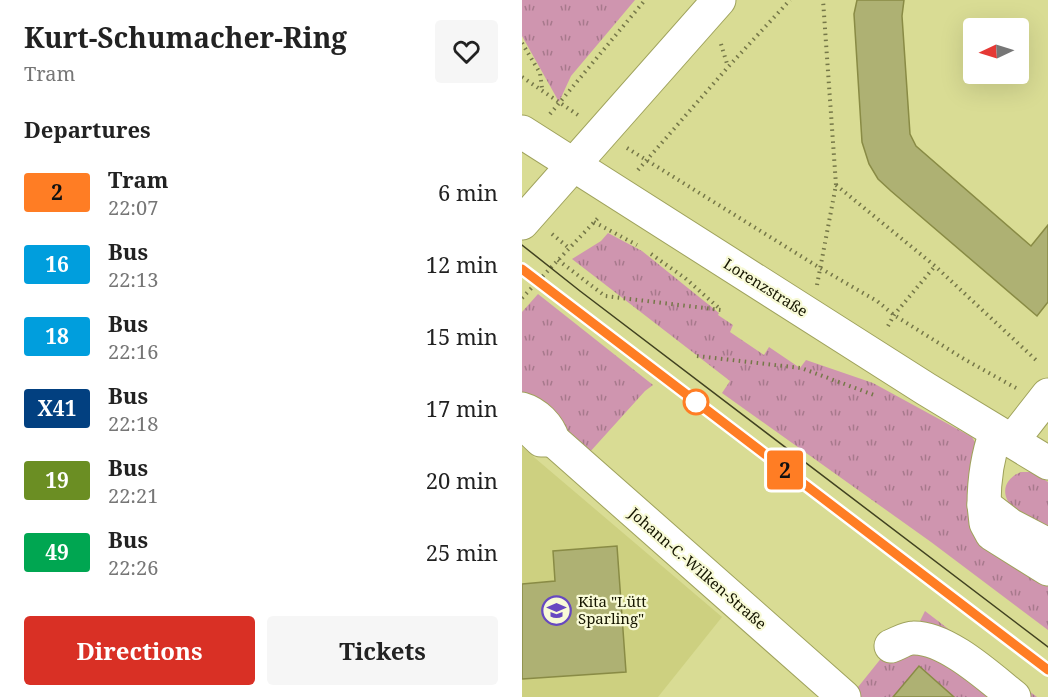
<!DOCTYPE html>
<meta charset="utf-8">
<style>
body{margin:0;font-family:"Noto Serif",serif;background:#f6f6f6;color:#222;height:100vh;display:flex;flex-direction:column;font-size:22px;white-space:nowrap}
*{box-sizing:border-box;margin:0}
p{font-size:20px;color:#767676}
.icon{flex:none;width:33px;height:33px;fill:none;stroke:currentColor;stroke-width:2;stroke-linecap:round;stroke-linejoin:round}
.map{position:relative;flex:1;overflow:hidden}
.panel{display:flex;flex-direction:column;background:#fff;width:522px}
.panel>*{flex:none}
.badge{padding:0 12px;border-radius:4px;font-size:21px;line-height:39px}
.needle{width:39px;rotate:266deg}
.buttons{position:absolute;left:441px;top:18px;display:grid;gap:12px}
.buttons a{display:grid;place-items:center;width:66px;height:66px;border-radius:6px;background:#fff;box-shadow:0 6px 24px #0002;font-size:30px}
.map>.badge{position:absolute;translate:-50% -50%;box-shadow:0 0 0 3px #fff}
h2{padding:0 24px;font-size:22px;line-height:54px}
.round{display:grid;place-items:center;flex:none;width:63px;height:63px;border-radius:6px;background:#f6f6f6}
.summary{display:flex;align-items:center;justify-content:space-between;height:102px;padding:0 24px}
h1{font-size:28px;font-weight:700;line-height:45px}
.button{display:flex;gap:12px;margin-top:auto;padding:12px 24px}
.button a{flex:1;height:69px;border-radius:6px;background:#d93025;color:#fff;font-size:24px;font-weight:700;line-height:69px;text-align:center}
.button a+a{background:#f6f6f6;color:#222}
ul{padding:0;list-style:none}
li{display:flex;align-items:center;gap:18px;height:72px;padding:0 24px}
li div{flex:1}
li b{display:block;font-size:22px}
li em{font-style:normal}
li .badge{min-width:66px;font-weight:700;text-align:center}
main{display:flex;flex:1;min-height:0}
.map>svg:first-child{display:block}
.built{fill:#cdd080}
.grass{fill:url(#grass-tufts)}
.building{fill:#aeb173;stroke:#898b45;stroke-width:1.5}
.lines{fill:none;stroke-linecap:round;stroke-linejoin:round}
.minor-casing{stroke:#9fa25c;stroke-width:35}
.path{stroke:#757748;stroke-width:4;stroke-dasharray:1.5 4.5;stroke-linecap:butt}
.minor{stroke:#fff;stroke-width:33}
.tram{stroke:#414221;stroke-width:1.5}
.line-casing{stroke:#fff;stroke-width:14}
.line{stroke:#ff7d24;stroke-width:9}
.stop-dot{fill:#fff;stroke:#ff7d24;stroke-width:3}
.labels{text-anchor:middle;dominant-baseline:central;stroke-width:4.5;stroke-linejoin:round;paint-order:stroke}
.street-label{font-size:15px;fill:#161600;stroke:#f8fad7}
.poi-label{font-size:15px;fill:#161600;stroke:#f8fad7;text-anchor:start}
</style>
<main>
<section class="panel">
<div class="summary"><div><h1>Kurt-Schumacher-Ring</h1><p>Tram</p></div><a class="round"><svg class="icon" aria-label="heart" viewBox="0 0 24 24"><path d="M12 20l-8-8c-3-5 5-10 8-4 3-6 11-1 8 4z"/></svg></a></div>
<h2>Departures</h2>
<ul>
<li><span class="badge" style="background:#ff7d24;color:#111">2</span><div><b>Tram</b><p>22:07</p></div><em>6 min</em></li>
<li><span class="badge" style="background:#009edd;color:#fff">16</span><div><b>Bus</b><p>22:13</p></div><em>12 min</em></li>
<li><span class="badge" style="background:#009edd;color:#fff">18</span><div><b>Bus</b><p>22:16</p></div><em>15 min</em></li>
<li><span class="badge" style="background:#024080;color:#fff">X41</span><div><b>Bus</b><p>22:18</p></div><em>17 min</em></li>
<li><span class="badge" style="background:#6b8e23;color:#fff">19</span><div><b>Bus</b><p>22:21</p></div><em>20 min</em></li>
<li><span class="badge" style="background:#00a651;color:#fff">49</span><div><b>Bus</b><p>22:26</p></div><em>25 min</em></li>
</ul>
<div class="button"><a>Directions</a><a>Tickets</a></div>
</section>
<div class="map">
<svg width="526" height="697" viewBox="0 0 526 697">
<defs>
<pattern id="grass-tufts" width="24" height="20" patternUnits="userSpaceOnUse" patternTransform="scale(1.5)"><rect width="24" height="20" fill="#cf95af"/><path d="M3 7l-1-3M5 7V3M7 7l1-3M15 17l-1-3M17 17v-4M19 17l1-3" fill="none" stroke="#a7798c"/></pattern>
</defs>
<rect width="100%" height="100%" fill="#d9dc94"/>
<path class="built" d="M 0,447 L 200,617 L 136,697 L 0,697 Z"/>
<g class="grass">
<path d="M 0,0 L 113,0 L 49,76 L 37,102 L 0,36 Z"/>
<path d="M 86,233 L 120,251 L 197,313 L 196,315 L 211,325 L 208,332 L 242,355 L 247,347 L 278,368 L 284,360 L 351,383 L 450,437 L 454,444 L 454,456 L 526,579 L 526,630 L 409,542 L 200,393 L 208,381 L 50,259 L 79,241 Z"/>
<path d="M 16,294 L 131,385 L 123,391 L 67,453 L 0,396 L 0,312 Z"/>
<path d="M 499,472 L 511,472 L 526,482 L 526,533 C 516,526 497,516 490,507 C 477,492 484,478 499,472 Z"/>
<path d="M 403,611 L 515,697 L 328,697 L 369,646 L 390,637 Z"/>
</g>
<g class="building">
<path d="M 335,0 L 382,0 L 380,16 L 388,134 L 394,146 L 509,246 L 526,225 L 526,302 L 515,316 L 369,191 L 356,179 L 347,164 L 340,142 L 332,14 Z"/>
<path d="M 95,546 L 104,672 L 0,679 L 0,584 L 33,581 L 31,551 Z"/>
<path d="M 397,666 L 432,697 L 371,697 Z"/>
</g>
<g class="lines">
<defs>
<g id="minor">
<path d="M 0,132 L 404,389 L 526,463"/>
<path d="M 0,223 L 197,0"/>
<path d="M 0,409 C 14,413 27,426 31,440 L 19,440 L 0,422"/>
<path d="M 31,440 L 322,697"/>
<path d="M 490,441 L 526,395"/>
<path d="M 462,505 C 462,479 465,457 474,432"/>
<path d="M 526,545 L 488,525 L 462,505 L 464,523 L 470,534 L 526,569"/>
<path d="M 369,646 C 375,644 384,638 391,638 C 424,637 467,677 492,697"/>
</g>
</defs>
<use href="#minor" class="minor-casing"/>
<g class="path">
<path d="M 0,43 L 18,73 L 20,88"/>
<path d="M 199,44 L 206,67"/>
<path d="M 0,77 L 56,115"/>
<path d="M 28,114 L 123,0"/>
<path d="M 105,148 L 298,268 L 355,301 L 372,315 L 442,359 L 494,388"/>
<path d="M 116,170 L 206,67 L 268,0"/>
<path d="M 314,185 L 413,266 L 514,360"/>
<path d="M 72,222 L 115,245"/>
<path d="M 30,234 L 47,248"/>
<path d="M 129,254 L 163,278 L 198,309"/>
<path d="M 36,260 L 83,296 L 199,310"/>
<path d="M 295,285 L 314,185 L 301,0"/>
<path d="M 0,298 L 77,217"/>
<path d="M 366,326 L 372,315 L 413,266"/>
<path d="M 175,356 L 279,368 L 352,395"/>
</g>
<use href="#minor" class="minor"/>
<g class="tram">
<path d="M 0,245 L 58,291 L 526,647"/>
<path d="M 0,269 L 526,671"/>
</g>
</g>
<g class="lines">
<defs>
<path id="line" d="M 0,269 L 526,670"/>
</defs>
<use href="#line" class="line-casing"/>
<use href="#line" class="line"/>
</g>
<defs>
<symbol id="school-ring" viewBox="-11 -11 22 22"><circle r="9.5" fill="#f8fad7" stroke="#6748c1" stroke-width="1.5"/><path d="M0-5L7-2L0 1L-7-2ZM-4 1L0 2.5L4 1V4Q0 6-4 4Z" fill="#6748c1"/></symbol>
</defs>
<g fill-rule="evenodd">
<use href="#school-ring" x="18" y="594" width="33" height="33"/>
</g>
<circle class="stop-dot" cx="174" cy="402" r="12"/>
<g class="labels">
<g class="street-label">
<text transform="translate(244 287) rotate(32)">Lorenzstraße</text>
<text transform="translate(176 568) rotate(41)">Johann-C.-Wilken-Straße</text>
</g>
<g class="poi-label">
<text x="56" y="601">Kita "Lütt<tspan x="56" dy="17">Sparling"</tspan></text>
</g>
</g>
</svg>
<div class="buttons">
<a><svg class="needle" viewBox="-14 -14 28 28"><path d="M0-13l5 13h-10z" fill="#e53935"/><path d="M0 13l5-13h-10z" fill="#767676"/></svg></a>
</div>
<b class="badge" style="left:263px;top:470px;background:#ff7d24;color:#111">2</b>
</div>
</main>
